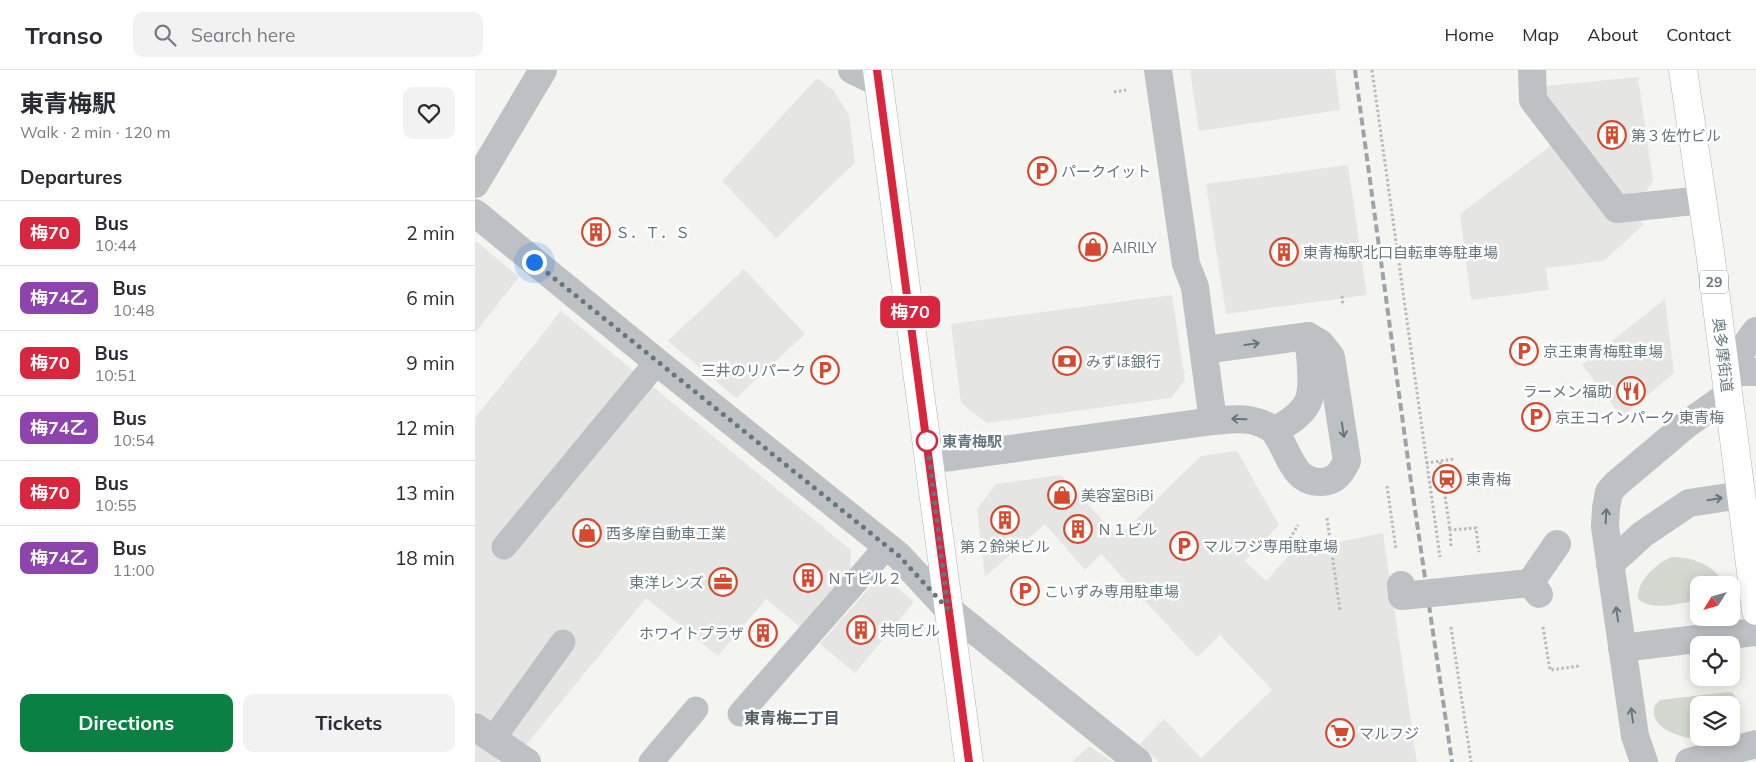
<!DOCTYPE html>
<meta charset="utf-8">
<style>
body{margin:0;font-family:Mulish,"Noto Sans JP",sans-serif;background:#f2f2f3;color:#2b2b33;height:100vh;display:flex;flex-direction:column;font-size:19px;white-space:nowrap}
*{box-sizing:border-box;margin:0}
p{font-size:16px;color:#7c7c81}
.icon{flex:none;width:28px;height:28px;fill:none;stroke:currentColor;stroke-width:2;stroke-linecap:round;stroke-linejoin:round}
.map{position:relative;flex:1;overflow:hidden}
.details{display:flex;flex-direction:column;background:#fff;width:475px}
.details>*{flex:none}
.badge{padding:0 10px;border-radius:8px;font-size:18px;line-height:32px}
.needle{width:32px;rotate:233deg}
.buttons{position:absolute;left:1215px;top:506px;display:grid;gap:10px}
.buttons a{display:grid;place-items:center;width:50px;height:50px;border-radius:10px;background:#fff;box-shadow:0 2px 12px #0003;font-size:25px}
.you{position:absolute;width:25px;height:25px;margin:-12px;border:4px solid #fff;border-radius:50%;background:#1a73e8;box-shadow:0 0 0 8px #1a73e833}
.map>.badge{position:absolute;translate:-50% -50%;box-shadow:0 0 0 2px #fff}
h2{padding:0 20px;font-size:19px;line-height:45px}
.round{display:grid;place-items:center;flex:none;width:52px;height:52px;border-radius:10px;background:#f2f2f3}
.headline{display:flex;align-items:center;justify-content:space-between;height:85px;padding:0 20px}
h1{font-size:24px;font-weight:700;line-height:38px}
.cta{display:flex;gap:10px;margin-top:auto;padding:10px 20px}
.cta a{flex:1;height:58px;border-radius:10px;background:#0b8043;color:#fff;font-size:20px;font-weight:700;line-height:58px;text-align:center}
.cta a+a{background:#f2f2f3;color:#2b2b33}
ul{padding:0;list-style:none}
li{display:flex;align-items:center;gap:15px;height:65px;padding:0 20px;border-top:1px solid #e1e1e2}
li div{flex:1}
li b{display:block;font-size:19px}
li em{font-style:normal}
li .badge{min-width:55px;font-weight:700;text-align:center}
header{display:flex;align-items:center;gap:30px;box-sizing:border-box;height:70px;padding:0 25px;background:#fff;border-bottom:1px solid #e1e1e2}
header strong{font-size:24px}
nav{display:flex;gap:28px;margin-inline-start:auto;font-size:18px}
.search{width:350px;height:45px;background:#f2f2f3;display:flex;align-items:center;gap:12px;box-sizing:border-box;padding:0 18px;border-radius:10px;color:#7c7c81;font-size:19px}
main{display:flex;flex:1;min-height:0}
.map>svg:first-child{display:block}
.built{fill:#e5e5e4}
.green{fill:#d4d9d0}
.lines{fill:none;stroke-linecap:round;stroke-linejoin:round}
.primary-casing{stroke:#b1b5b8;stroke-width:29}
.path{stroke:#b7babc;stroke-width:3;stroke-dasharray:2.5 2.5;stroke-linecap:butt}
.service{stroke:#bdc1c4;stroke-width:25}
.pedestrian{stroke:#bdc1c4;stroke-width:28}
.minor{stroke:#bdc1c4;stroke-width:28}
.primary{stroke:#fff;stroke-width:28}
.rail{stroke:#9da4a8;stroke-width:4;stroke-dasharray:8 4;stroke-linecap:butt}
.pedestrian-bridge{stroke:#bdc1c4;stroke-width:28}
.oneway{stroke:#65767f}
.line-casing{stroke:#fff;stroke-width:11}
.line{stroke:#d7263d;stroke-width:8}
.walk{stroke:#65767f;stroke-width:5;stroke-dasharray:0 9}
.stop-dot{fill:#fff;stroke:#d7263d;stroke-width:2.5}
.labels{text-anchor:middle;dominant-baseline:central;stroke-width:5;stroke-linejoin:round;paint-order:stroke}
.shield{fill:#fff;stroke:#939fa5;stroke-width:1}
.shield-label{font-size:14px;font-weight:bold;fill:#65767f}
.poi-label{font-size:15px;fill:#65767f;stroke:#fff;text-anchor:start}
.street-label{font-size:15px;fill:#65767f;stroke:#fff}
.stop-label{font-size:15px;font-weight:bold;fill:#65767f;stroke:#fff;text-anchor:start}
.neighbourhood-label{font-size:16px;font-weight:bold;fill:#525e65;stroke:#fff}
</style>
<header>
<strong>Transo</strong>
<div class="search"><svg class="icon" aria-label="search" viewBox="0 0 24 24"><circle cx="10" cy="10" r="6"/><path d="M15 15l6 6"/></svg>Search here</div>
<nav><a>Home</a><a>Map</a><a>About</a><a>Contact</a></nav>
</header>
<main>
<section class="details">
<div class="headline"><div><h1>東青梅駅</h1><p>Walk · 2 min · 120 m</p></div><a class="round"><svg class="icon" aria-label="heart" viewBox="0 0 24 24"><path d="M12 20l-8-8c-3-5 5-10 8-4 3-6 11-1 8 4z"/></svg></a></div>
<h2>Departures</h2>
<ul>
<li><span class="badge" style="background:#d7263d;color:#fff">梅70</span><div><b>Bus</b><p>10:44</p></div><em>2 min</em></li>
<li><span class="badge" style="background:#8e44ad;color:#fff">梅74乙</span><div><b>Bus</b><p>10:48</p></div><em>6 min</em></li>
<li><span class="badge" style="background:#d7263d;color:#fff">梅70</span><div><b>Bus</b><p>10:51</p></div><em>9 min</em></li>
<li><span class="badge" style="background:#8e44ad;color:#fff">梅74乙</span><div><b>Bus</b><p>10:54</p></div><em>12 min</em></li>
<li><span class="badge" style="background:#d7263d;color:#fff">梅70</span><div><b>Bus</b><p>10:55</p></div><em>13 min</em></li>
<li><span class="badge" style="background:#8e44ad;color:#fff">梅74乙</span><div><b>Bus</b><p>11:00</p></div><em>18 min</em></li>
</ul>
<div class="cta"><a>Directions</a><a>Tickets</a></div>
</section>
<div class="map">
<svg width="1281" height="692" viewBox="0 0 1281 692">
<rect width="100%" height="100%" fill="#f4f4f0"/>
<g class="built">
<path d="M 715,0 L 860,0 L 865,40 L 724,61 Z"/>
<path d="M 1163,7 L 1178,111 L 1169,124 L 1148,125 L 1070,25 L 1070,16 Z"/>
<path d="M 342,8 L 358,20 L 374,45 L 380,93 L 301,168 L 247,111 Z"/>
<path d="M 1078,74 L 1137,153 L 1164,150 L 1168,155 L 1129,191 L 1071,198 L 1074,220 L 996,230 L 985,144 Z"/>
<path d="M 873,95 L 892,225 L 751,244 L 731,114 Z"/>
<path d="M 1,171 L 44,207 L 0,263 L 0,172 Z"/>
<path d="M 269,199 L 330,264 L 261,328 L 193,271 Z"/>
<path d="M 697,225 L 710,310 L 696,328 L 512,353 L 486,333 L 476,254 Z"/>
<path d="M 1190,229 L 1199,303 L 1147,347 L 1107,295 Z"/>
<path d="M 86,241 L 376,480 L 375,500 L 325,557 L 291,529 L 243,586 L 171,528 L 51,675 L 0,641 L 0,348 Z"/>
<path d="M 762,381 L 804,455 L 770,491 L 791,511 L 818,481 L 908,463 L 942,692 L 684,692 L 665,674 L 689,649 L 726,688 L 797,620 L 745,565 L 722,587 L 626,484 L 610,500 L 570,454 L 510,507 L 502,439 L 521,414 L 586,405 L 643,467 L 726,386 Z"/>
<path d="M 415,511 L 439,532 L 380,603 L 345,574 L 396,516 Z"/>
<path d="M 0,673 L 24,689 L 22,692 L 0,692 Z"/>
<path d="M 614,676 L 638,692 L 597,692 Z"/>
</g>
<g class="green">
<path d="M 1197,487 C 1217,487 1241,495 1249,515 L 1224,515 L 1224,530 C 1205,533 1179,542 1163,529 C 1161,511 1182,493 1197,487 Z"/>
<path d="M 1254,622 L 1258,623 L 1265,633 L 1262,646 L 1256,653 L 1256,635 L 1224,635 L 1224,668 L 1232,668 C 1214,672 1171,660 1180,635 L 1185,630 Z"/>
</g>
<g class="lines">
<defs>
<g id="primary">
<path d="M 402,0 L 494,692"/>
<path d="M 1208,0 L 1235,182 L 1281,541"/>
</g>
</defs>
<use href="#primary" class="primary-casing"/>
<g class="path">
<path d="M 897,0 L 965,487"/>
<path d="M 639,22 L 651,20"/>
<path d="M 867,226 L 868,236"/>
<path d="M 965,392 L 975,460"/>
<path d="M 951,393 L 979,389"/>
<path d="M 912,416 L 921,480"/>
<path d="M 852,448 L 865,541"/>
<path d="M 976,476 L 975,460 L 1001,458 L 1004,482"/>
<path d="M 805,480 L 813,472 L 823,455"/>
<path d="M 976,557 L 996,692"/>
<path d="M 1068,557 L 1075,600 L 1104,596"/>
</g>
<g class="service">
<path d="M 29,477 L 182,292"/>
<path d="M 265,644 L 412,476"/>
<path d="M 18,669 L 88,572"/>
<path d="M 176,692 L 221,639"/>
</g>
<path class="pedestrian" d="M 1064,524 L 1055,513 L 1082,474"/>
<g class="minor">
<path d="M 377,0 L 404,13"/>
<path d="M 1057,0 L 1058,30 L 1142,139 L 1228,130"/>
<path d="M 0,114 L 68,0"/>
<path d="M 0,143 L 182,292 L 424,486 L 473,539 L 663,692"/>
<path d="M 729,280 L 833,266 L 845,273 L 856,287 L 872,391 C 866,403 861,411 847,412 C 822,413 816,391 806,372 C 803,368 801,362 797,359 C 778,346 760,349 738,351"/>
<path d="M 1251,302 L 1281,261"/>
<path d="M 1251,302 L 1281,302"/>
<path d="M 800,361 C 812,353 829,344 834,329 C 839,314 835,282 833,266"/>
<path d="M 455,390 L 738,351 L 722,233 L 720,217 L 711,194 L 683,0"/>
<path d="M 1135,494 L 1168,464 L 1214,433 L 1266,425"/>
<path d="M 1147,578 L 1281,562"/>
<path d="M 0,657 L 52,692"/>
<path d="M 1169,692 L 1160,666 L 1130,457 L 1131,438 L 1134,422 L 1141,414 L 1212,354 L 1253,325"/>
<path d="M 1214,692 L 1281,674"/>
</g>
<use href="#primary" class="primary"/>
<path class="rail" d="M 880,0 L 936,412 L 977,692"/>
<path class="pedestrian-bridge" d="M 926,515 L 927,526 L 1055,513"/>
</g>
<defs><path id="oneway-shaft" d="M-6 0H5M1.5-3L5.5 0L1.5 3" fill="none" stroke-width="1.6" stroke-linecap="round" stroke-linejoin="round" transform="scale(1.25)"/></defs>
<g class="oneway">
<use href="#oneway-shaft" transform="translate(777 274) rotate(-8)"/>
<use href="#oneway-shaft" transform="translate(764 349) rotate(-178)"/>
<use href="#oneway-shaft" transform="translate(868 360) rotate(81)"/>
<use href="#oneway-shaft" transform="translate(1240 429) rotate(-9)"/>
<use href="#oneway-shaft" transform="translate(1131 446) rotate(-87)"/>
<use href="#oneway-shaft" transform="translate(1142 544) rotate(-99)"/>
<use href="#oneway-shaft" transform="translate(1157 645) rotate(-98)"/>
</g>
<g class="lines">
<defs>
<path id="line" d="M 402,0 L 494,692"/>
</defs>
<use href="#line" class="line-casing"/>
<use href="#line" class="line"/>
<path class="walk" d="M 59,192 L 424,486 L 473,539 L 452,371"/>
</g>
<defs>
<symbol id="building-ring" viewBox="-11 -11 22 22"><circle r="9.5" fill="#fff" stroke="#d5492f" stroke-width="1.5"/><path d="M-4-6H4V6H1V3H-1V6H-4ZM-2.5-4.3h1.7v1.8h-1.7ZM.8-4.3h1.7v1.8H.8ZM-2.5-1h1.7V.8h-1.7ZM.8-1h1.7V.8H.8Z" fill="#d5492f"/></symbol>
<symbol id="parking-ring" viewBox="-11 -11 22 22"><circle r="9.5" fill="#fff" stroke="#d5492f" stroke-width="1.5"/><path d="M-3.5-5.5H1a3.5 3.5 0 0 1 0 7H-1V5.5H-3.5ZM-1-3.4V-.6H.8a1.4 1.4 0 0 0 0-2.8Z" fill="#d5492f"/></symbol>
<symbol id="shop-ring" viewBox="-11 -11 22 22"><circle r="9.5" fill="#fff" stroke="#d5492f" stroke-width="1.5"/><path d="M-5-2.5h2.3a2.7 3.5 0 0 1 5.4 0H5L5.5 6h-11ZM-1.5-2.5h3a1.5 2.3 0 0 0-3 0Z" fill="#d5492f"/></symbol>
<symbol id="bank-ring" viewBox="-11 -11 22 22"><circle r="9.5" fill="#fff" stroke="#d5492f" stroke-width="1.5"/><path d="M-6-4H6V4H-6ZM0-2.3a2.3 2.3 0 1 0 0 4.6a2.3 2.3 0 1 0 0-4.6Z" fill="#d5492f"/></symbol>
<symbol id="restaurant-ring" viewBox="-11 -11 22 22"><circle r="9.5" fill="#fff" stroke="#d5492f" stroke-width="1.5"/><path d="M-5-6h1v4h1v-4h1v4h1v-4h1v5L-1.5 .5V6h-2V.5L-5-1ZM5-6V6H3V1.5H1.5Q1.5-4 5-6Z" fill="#d5492f"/></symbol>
<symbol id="station-ring" viewBox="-11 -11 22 22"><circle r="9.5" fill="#fff" stroke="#d5492f" stroke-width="1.5"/><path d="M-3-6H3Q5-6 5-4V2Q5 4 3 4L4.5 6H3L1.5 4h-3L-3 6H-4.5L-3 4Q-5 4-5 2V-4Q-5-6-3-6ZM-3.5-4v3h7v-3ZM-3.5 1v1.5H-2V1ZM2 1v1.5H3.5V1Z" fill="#d5492f"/></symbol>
<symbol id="office-ring" viewBox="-11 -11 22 22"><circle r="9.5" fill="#fff" stroke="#d5492f" stroke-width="1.5"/><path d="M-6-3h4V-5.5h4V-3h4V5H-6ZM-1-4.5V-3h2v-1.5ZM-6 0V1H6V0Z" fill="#d5492f"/></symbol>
<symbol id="supermarket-ring" viewBox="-11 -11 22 22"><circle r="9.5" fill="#fff" stroke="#d5492f" stroke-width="1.5"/><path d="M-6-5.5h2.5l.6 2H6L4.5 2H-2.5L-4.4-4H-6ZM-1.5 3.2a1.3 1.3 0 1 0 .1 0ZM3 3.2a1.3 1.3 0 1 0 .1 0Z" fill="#d5492f"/></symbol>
</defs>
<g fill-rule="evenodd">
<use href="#building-ring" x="1121" y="49" width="32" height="32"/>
<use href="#parking-ring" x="551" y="85" width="32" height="32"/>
<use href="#building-ring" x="105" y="146" width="32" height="32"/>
<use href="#shop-ring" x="602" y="161" width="32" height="32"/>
<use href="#building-ring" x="793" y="166" width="32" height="32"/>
<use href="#parking-ring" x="1033" y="265" width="32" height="32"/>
<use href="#bank-ring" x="576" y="275" width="32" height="32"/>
<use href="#parking-ring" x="334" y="284" width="32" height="32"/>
<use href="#restaurant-ring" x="1140" y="305" width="32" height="32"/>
<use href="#parking-ring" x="1045" y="331" width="32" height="32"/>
<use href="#station-ring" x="956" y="393" width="32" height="32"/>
<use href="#shop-ring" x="571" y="409" width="32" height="32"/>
<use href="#building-ring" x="514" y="434" width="32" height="32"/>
<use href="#building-ring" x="587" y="443" width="32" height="32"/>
<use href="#shop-ring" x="96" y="447" width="32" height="32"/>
<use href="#parking-ring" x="693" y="460" width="32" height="32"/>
<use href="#building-ring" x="317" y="492" width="32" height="32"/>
<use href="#office-ring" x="232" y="496" width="32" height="32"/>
<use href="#parking-ring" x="534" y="505" width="32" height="32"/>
<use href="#building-ring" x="370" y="544" width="32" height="32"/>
<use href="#building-ring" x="272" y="547" width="32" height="32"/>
<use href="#supermarket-ring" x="849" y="647" width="32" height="32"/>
</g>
<circle class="stop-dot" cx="452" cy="371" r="10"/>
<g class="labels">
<rect class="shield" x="1225" y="200.5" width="28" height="23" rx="4"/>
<g class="shield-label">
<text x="1239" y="212">29</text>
</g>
<g class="poi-label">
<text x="1156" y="65">第３佐竹ビル</text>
<text x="586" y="101">パークイット</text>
<text x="140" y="162">Ｓ．Ｔ．Ｓ</text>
<text x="637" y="177">AIRILY</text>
<text x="828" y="182">東青梅駅北口自転車等駐車場</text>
<text x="1068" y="281">京王東青梅駐車場</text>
<text x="611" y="291">みずほ銀行</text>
<text x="331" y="300" text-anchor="end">三井のリパーク</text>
<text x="1137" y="321" text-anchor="end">ラーメン福助</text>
<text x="1080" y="347">京王コインパーク 東青梅</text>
<text x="991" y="409">東青梅</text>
<text x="606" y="425">美容室BiBi</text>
<text x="622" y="459">Ｎ１ビル</text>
<text x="131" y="463">西多摩自動車工業</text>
<text x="530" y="476" text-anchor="middle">第２鈴栄ビル</text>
<text x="728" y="476">マルフジ専用駐車場</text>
<text x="352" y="508">ＮＴビル２</text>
<text x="229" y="512" text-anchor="end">東洋レンズ</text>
<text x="569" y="521">こいずみ専用駐車場</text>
<text x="405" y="560">共同ビル</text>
<text x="269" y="563" text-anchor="end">ホワイトプラザ</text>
<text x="884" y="663">マルフジ</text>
</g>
<g class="street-label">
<text transform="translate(1248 285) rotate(83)">奥多摩街道</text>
</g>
<g class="stop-label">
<text x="467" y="371">東青梅駅</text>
</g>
<g class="neighbourhood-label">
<text x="317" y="648">東青梅二丁目</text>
</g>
</g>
</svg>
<div class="buttons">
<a><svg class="needle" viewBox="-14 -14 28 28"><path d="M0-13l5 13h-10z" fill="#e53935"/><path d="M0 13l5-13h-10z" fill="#7c7c81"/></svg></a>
<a><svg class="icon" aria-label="locate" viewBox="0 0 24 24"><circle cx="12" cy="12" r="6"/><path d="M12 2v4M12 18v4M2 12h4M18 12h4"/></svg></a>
<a><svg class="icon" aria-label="layers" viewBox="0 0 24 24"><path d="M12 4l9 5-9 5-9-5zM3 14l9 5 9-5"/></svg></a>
</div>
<div class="you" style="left:59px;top:192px"></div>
<b class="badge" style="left:435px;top:242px;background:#d7263d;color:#fff">梅70</b>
</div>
</main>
